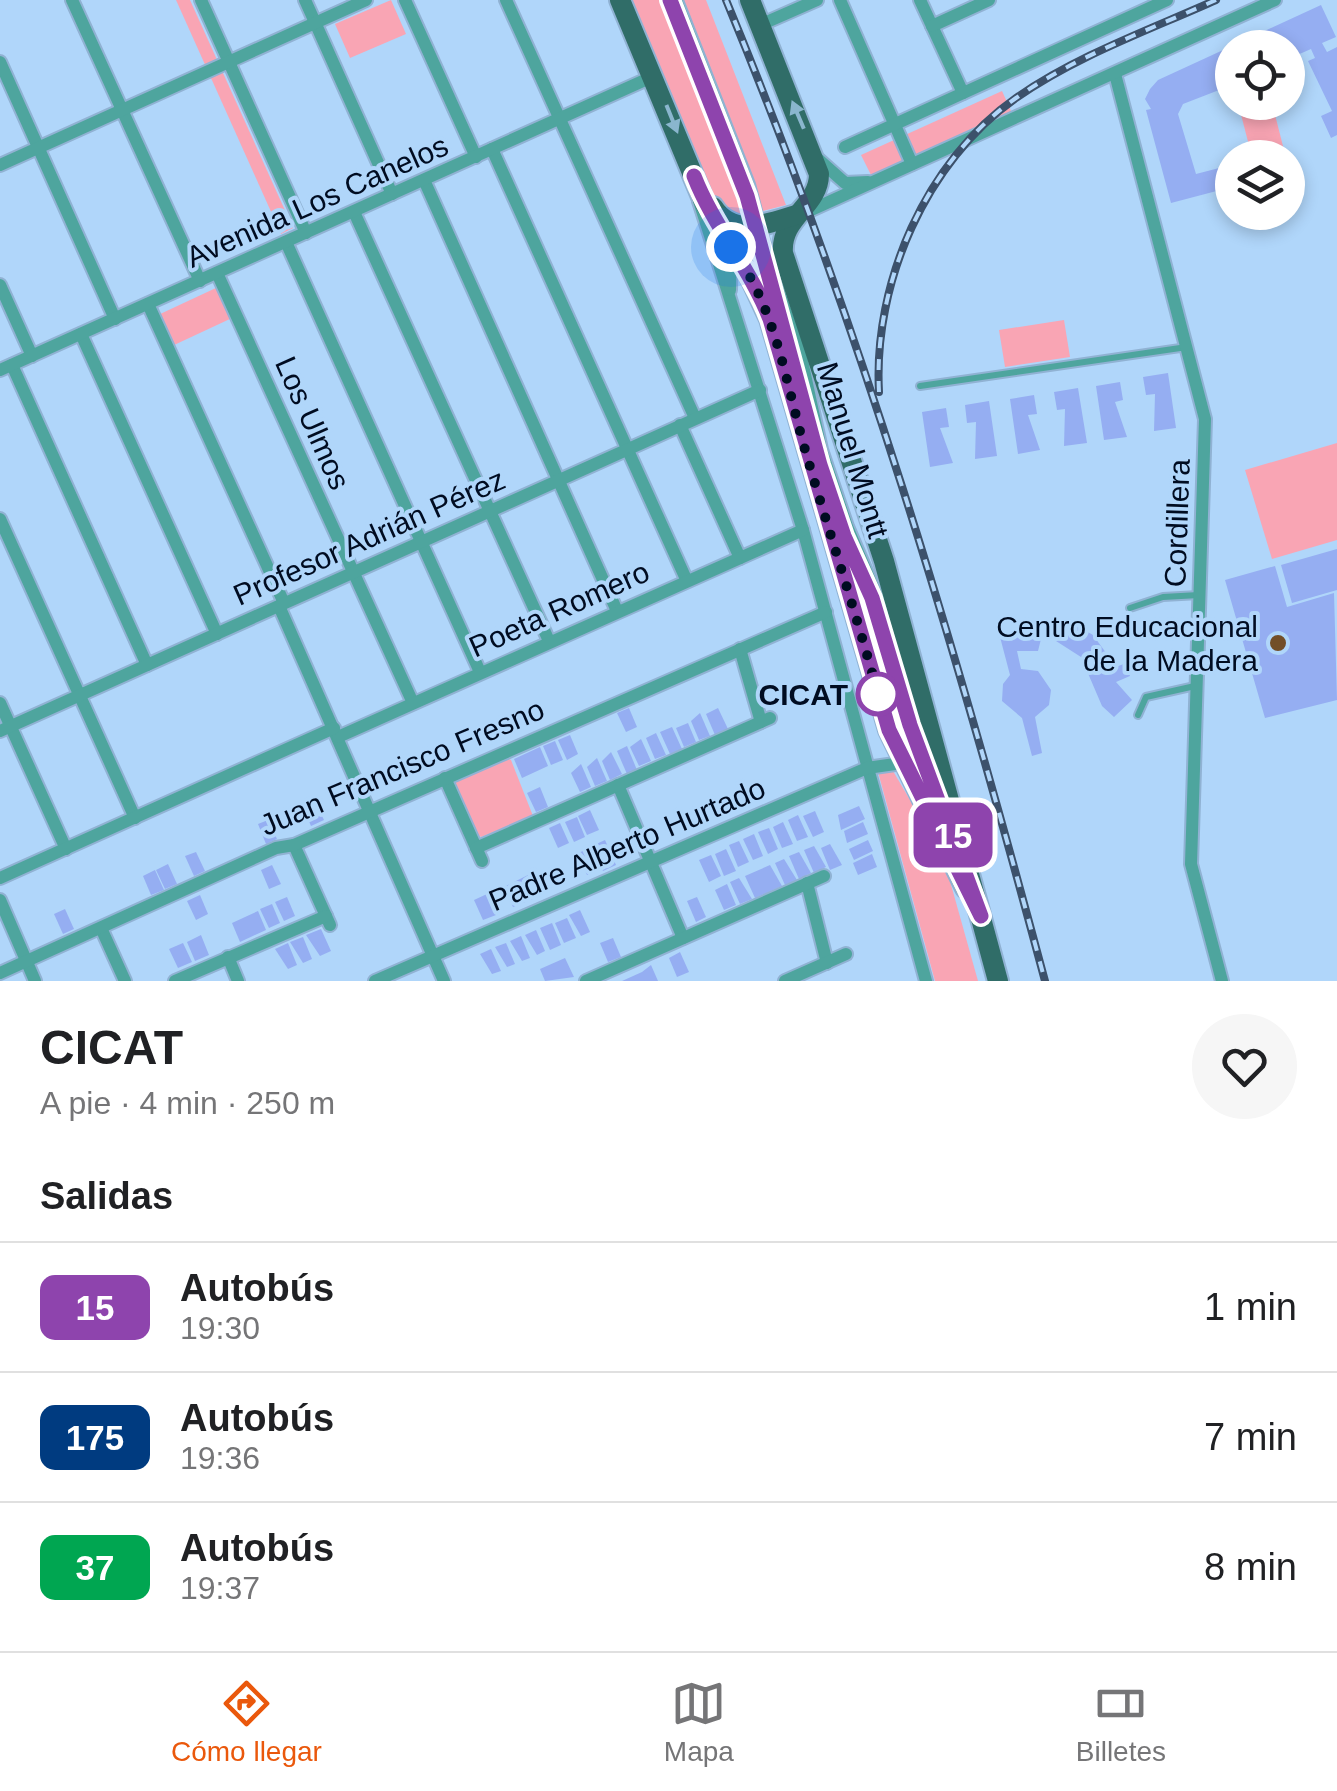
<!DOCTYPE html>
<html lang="es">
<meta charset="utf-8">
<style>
body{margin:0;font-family:Helvetica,sans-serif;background:#f6f6f6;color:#202124;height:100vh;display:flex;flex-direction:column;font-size:38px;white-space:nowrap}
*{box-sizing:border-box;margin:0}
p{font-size:32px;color:#757577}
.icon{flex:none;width:55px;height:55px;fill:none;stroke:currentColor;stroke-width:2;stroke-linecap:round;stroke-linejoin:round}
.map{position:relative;height:981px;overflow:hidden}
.panel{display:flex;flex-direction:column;background:#fff;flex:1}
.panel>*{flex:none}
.badge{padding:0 20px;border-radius:15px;font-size:35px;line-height:65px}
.fabs{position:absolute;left:1215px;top:30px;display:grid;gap:20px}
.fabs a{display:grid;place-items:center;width:90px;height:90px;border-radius:50%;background:#fff;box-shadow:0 5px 15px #0003;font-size:50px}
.you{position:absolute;width:50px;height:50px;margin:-25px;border:8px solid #fff;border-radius:50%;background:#1a73e8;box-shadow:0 0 0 15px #1a73e833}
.map>.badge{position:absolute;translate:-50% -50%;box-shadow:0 0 0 5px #fff}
h2{padding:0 40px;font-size:38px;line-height:90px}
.round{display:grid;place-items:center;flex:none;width:105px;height:105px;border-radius:52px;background:#f6f6f6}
.headline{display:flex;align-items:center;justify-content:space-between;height:170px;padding:0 40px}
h1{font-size:48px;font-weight:800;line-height:75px}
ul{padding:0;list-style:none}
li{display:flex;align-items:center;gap:30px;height:130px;padding:0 40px;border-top:2px solid #e0e0e0}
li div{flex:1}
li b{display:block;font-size:38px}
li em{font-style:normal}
li .badge{min-width:110px;font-weight:700;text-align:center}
.dock{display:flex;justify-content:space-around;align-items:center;height:140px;border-top:2px solid #e0e0e0;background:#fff;font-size:28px;color:#757577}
.dock a{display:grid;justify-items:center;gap:5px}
.dock .active{color:#ea580c}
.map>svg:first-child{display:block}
.green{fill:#f9a5b4}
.building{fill:#95aef2}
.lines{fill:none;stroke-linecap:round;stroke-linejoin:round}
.lane-casing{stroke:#90b2d3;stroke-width:10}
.street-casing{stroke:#90b2d3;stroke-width:16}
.primary-casing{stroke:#90b2d3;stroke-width:24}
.lane{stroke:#4ea59e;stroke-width:6}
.street{stroke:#4ea59e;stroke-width:12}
.primary{stroke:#306d68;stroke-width:20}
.rail-casing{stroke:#3c516b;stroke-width:8}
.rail{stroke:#b0d6fa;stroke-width:4;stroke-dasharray:11;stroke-linecap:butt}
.oneway{fill:#8ab6ce}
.line-casing{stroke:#fff;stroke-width:22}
.line{stroke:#8e44ad;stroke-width:15}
.walk{stroke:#000c21;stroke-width:10;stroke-dasharray:0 18}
.poi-dot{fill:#724f28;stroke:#b0d6fa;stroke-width:4}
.stop-dot{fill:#fff;stroke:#8e44ad;stroke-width:5}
.labels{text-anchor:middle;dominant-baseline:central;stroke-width:8;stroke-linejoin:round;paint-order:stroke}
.street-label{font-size:30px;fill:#000c21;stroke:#b0d6fa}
.poi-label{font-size:30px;fill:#000c21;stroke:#b0d6fa;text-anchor:end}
.stop-label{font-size:30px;font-weight:bold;fill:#000c21;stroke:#b0d6fa;text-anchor:end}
</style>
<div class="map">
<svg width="1337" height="981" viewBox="0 0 1337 981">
<rect width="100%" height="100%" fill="#b0d6fa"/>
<g class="green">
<path d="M 176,0 L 190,0 L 293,228 L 281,234 Z"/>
<path d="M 391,0 L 406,34 L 350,58 L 335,24 Z"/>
<path d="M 625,0 L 706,0 L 786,205 L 728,220 L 717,211 L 686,131 Z"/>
<path d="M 1002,91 L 1012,113 L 871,175 L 861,155 Z"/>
<path d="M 1238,103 L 1272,103 L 1284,150 L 1252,157 Z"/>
<path d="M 218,287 L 232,318 L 172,346 L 158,315 Z"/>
<path d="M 1064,320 L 1070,357 L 1005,367 L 999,330 Z"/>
<path d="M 1337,443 L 1337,540 L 1272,559 L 1245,470 Z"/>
<path d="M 505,757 L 511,760 L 533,816 L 481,837 L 475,833 L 454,783 Z"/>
<path d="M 893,771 L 943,856 L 978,981 L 935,981 L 878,772 Z"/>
</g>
<g class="building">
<path d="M 1321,5 L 1336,37 L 1322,43 L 1327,52 L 1337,47 L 1337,135 L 1331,138 L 1321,116 L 1332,111 L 1308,61 L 1315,58 L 1311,49 L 1288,59 L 1288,48 L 1232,48 L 1232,85 L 1183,104 L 1178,114 L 1196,174 L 1223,167 L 1228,188 L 1171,203 L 1146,110 L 1151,109 L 1145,99 L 1150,89 L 1158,80 Z"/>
<path d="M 1168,373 L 1176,428 L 1154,431 L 1155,394 L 1146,395 L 1143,377 Z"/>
<path d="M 1120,382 L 1123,400 L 1115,402 L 1127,437 L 1104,440 L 1096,386 Z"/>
<path d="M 1078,388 L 1087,443 L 1064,446 L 1065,409 L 1057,410 L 1054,392 Z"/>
<path d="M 1034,395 L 1037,414 L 1028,415 L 1040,450 L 1018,454 L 1010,399 Z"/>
<path d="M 989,401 L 997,456 L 975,459 L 976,422 L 967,423 L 965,405 Z"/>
<path d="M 946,408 L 949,427 L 940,428 L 953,463 L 930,467 L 922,412 Z"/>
<path d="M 1337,549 L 1337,590 L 1292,603 L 1281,565 Z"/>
<path d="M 1275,566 L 1287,607 L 1334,593 L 1337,700 L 1265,718 L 1225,580 Z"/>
<path d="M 1062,617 L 1093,635 L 1109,657 L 1111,669 L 1126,663 L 1130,676 L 1116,682 L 1132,700 L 1114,717 L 1102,706 L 1081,657 L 1056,641 Z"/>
<path d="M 1043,631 L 1038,651 L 1017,651 L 1021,669 L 1038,671 L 1051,690 L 1049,705 L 1035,717 L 1042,753 L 1032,756 L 1022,718 L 1002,701 L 1003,684 L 1010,675 L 1000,637 Z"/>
<path d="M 629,708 L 637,727 L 626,732 L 617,713 Z"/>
<path d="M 718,708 L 728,729 L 715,735 L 706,714 Z"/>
<path d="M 700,713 L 710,736 L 699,740 L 691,721 Z"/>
<path d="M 688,723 L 696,742 L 684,747 L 676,728 Z"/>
<path d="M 672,727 L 682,749 L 670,754 L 660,732 Z"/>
<path d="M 656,733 L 666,755 L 655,759 L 646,738 Z"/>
<path d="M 570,735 L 578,754 L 567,760 L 558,740 Z"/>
<path d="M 641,739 L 651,761 L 639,766 L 630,747 Z"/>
<path d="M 555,741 L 563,760 L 551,765 L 543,746 Z"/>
<path d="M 627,746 L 637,770 L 627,774 L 617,751 Z"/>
<path d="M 540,747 L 548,766 L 522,778 L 514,759 Z"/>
<path d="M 611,752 L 622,774 L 610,780 L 602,761 Z"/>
<path d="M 597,758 L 607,781 L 595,786 L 587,767 Z"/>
<path d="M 581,764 L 591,787 L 580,792 L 571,773 Z"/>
<path d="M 540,787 L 548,807 L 536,812 L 527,793 Z"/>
<path d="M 314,799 L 324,820 L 311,826 L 302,805 Z"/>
<path d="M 859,806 L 865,819 L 841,830 L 838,815 Z"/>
<path d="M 590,810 L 599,830 L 587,835 L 578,816 Z"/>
<path d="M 815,811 L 824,832 L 813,837 L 803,816 Z"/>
<path d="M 798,815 L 808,837 L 797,841 L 788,820 Z"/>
<path d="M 577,817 L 585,837 L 574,842 L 565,822 Z"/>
<path d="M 268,820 L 277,839 L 266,844 L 258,824 Z"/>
<path d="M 783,822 L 793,844 L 782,848 L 773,827 Z"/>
<path d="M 863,822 L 868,834 L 847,843 L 844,831 Z"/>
<path d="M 560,823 L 569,843 L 558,848 L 549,828 Z"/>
<path d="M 769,828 L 778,849 L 768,854 L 758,832 Z"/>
<path d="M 754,834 L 763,856 L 753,860 L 743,839 Z"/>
<path d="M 605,840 L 616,865 L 603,871 L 592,846 Z"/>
<path d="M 868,840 L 873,851 L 854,860 L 849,849 Z"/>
<path d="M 739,841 L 749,862 L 738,867 L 729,845 Z"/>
<path d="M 830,844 L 842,865 L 830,870 L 821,848 Z"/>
<path d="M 814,846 L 826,867 L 814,873 L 804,850 Z"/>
<path d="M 588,849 L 598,870 L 587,875 L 578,853 Z"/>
<path d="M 726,849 L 736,871 L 724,876 L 715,854 Z"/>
<path d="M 196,852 L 205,871 L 194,876 L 185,856 Z"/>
<path d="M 799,852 L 811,873 L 799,879 L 789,856 Z"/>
<path d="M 872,854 L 877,867 L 858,875 L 853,863 Z"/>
<path d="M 711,855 L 721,876 L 709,882 L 699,860 Z"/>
<path d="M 784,859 L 797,880 L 785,885 L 775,863 Z"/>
<path d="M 168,864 L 177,884 L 165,889 L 156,870 Z"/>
<path d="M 272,865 L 281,884 L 269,889 L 261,870 Z"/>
<path d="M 770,865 L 782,886 L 755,898 L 745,876 Z"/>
<path d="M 155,870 L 164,890 L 151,895 L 143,876 Z"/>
<path d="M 530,874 L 540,896 L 513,907 L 504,887 Z"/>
<path d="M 739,878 L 752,899 L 740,904 L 730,882 Z"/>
<path d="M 727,884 L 736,905 L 724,910 L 715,890 Z"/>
<path d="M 487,894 L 496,915 L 483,920 L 474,900 Z"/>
<path d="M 200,895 L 208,914 L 196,920 L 187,901 Z"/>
<path d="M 287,897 L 295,916 L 284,921 L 275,902 Z"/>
<path d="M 697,897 L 706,917 L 696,922 L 687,901 Z"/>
<path d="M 272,904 L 280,923 L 269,928 L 260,909 Z"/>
<path d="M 65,909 L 74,929 L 63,934 L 54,914 Z"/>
<path d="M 580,910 L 590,932 L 581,936 L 569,915 Z"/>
<path d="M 258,911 L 266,930 L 240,942 L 232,923 Z"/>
<path d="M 567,918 L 576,938 L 564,943 L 555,923 Z"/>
<path d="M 552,923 L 561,945 L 550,950 L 540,928 Z"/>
<path d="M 321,929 L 331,951 L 320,956 L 306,935 Z"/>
<path d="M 536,930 L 545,951 L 537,955 L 525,935 Z"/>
<path d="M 201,935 L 209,955 L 195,961 L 187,942 Z"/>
<path d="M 521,936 L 530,958 L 522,961 L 510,941 Z"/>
<path d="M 303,937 L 312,959 L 303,963 L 290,942 Z"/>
<path d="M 613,938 L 621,957 L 608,962 L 600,943 Z"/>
<path d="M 183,943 L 192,962 L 178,968 L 169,949 Z"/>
<path d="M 288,943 L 297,965 L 288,969 L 275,949 Z"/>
<path d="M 506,943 L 515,964 L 507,967 L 495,947 Z"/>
<path d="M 491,949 L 501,971 L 492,974 L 480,954 Z"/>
<path d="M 680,952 L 689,972 L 677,977 L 669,958 Z"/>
<path d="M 565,958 L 574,977 L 545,981 L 540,969 Z"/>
<path d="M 651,965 L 658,981 L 622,981 L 642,972 Z"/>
</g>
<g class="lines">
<defs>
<g id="lane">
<path d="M 670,0 L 747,197 L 763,266 L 805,406"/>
<path d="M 679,0 L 751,184 L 772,264 L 803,351 L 824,449 L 850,526 L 891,622"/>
<path d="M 920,386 L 1187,347"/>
<path d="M 841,528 L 873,598 L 910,725 L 935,783"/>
<path d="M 1130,608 L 1163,597 L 1199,595"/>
<path d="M 1138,715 L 1146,697 L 1195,686"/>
</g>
<g id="street">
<path d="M 72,0 L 200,281"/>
<path d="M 201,0 L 306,233"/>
<path d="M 305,0 L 392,194"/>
<path d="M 405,0 L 476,157"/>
<path d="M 506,0 L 695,418"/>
<path d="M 840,0 L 912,164"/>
<path d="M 920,0 L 963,93"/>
<path d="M 760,25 L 817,0"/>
<path d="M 932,26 L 989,0"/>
<path d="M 0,62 L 115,319"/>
<path d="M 1115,74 L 1205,419 L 1191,864 L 1222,981"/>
<path d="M 845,147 L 1167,0"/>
<path d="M 492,149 L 686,579"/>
<path d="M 818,159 L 845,183 L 868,182"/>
<path d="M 0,165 L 366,0"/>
<path d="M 424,180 L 617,611"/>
<path d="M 699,201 L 803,530 L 926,981"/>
<path d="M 354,212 L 549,641"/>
<path d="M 800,215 L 1275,0"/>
<path d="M 286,242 L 480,672"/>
<path d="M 217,273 L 413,703"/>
<path d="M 0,285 L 32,356"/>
<path d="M 730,290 L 731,247"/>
<path d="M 148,304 L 284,603"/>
<path d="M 81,334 L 217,634"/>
<path d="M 12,365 L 147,665"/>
<path d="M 0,370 L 654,76"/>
<path d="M 680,425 L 740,558"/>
<path d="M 0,519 L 135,818"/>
<path d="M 279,606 L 444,981"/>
<path d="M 740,649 L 761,722"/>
<path d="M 0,703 L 66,849"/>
<path d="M 0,731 L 760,390"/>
<path d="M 338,737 L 803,530"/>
<path d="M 445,778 L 482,861"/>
<path d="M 618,785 L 683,938"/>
<path d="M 294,845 L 330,925"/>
<path d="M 476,848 L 770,718"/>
<path d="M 0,878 L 334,728"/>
<path d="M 807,883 L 827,963"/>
<path d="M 0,900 L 35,981"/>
<path d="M 101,928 L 125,981"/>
<path d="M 228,957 L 238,981"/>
<path d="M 0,973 L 276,848 L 294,845 L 826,612"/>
<path d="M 175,981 L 326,916"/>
<path d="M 375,981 L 867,768 L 902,763"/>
<path d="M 586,981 L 824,876"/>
<path d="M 785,981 L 846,954"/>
</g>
<g id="primary">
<path d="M 620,0 L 705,204 L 749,274 L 770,319 L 889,730 L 966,888"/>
<path d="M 750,0 L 819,174 C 819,207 780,217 783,253 L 884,561 L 998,981"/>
<path d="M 713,207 C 733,238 766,224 796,215"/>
</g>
</defs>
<use href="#lane" class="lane-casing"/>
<use href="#street" class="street-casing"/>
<use href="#primary" class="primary-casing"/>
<use href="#lane" class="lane"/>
<use href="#street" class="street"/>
<use href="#primary" class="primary"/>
<defs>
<g id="rail">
<path d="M 726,0 C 858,319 956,648 1045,981"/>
<path d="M 879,392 C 873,283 926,161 1016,98 C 1076,56 1149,30 1216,0"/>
</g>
</defs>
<use href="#rail" class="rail-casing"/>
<use href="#rail" class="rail"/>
</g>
<defs><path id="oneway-solid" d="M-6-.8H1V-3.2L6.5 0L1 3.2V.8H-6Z" transform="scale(2.5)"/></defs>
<g class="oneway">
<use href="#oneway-solid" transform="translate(798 115) rotate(-113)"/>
<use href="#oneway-solid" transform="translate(672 119) rotate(68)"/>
</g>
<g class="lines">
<defs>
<path id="line" d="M 670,0 L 747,196 L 820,465 L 844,536 L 872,598 L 910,725 L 981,916 L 889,730 L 770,319 C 750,268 714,227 694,176"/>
</defs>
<use href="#line" class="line-casing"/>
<use href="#line" class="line"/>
<path class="walk" d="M 731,247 C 777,309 785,381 806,453 C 830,536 858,618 880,702 L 878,694"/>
</g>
<circle class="poi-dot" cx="1278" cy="643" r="10"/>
<circle class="stop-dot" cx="878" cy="694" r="20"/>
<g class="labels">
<g class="street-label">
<text transform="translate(317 201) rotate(-24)">Avenida Los Canelos</text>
<text transform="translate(313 423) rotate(66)">Los Ulmos</text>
<text transform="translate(853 450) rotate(73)">Manuel Montt</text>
<text transform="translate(1177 523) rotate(-88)">Cordillera</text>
<text transform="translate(369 537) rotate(-24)">Profesor Adrián Pérez</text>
<text transform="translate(559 609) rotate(-24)">Poeta Romero</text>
<text transform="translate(402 767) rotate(-23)">Juan Francisco Fresno</text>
<text transform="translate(627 844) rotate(-23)">Padre Alberto Hurtado</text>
</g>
<g class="poi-label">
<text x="1258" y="626">Centro Educacional<tspan x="1258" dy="34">de la Madera</tspan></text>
</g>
<g class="stop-label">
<text x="848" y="694">CICAT</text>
</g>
</g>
</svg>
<div class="fabs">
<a><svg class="icon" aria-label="locate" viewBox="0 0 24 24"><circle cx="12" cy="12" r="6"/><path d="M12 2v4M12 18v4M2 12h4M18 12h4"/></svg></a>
<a><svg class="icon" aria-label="layers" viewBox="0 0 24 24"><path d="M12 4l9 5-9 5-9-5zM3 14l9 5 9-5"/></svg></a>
</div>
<div class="you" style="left:731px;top:247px"></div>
<b class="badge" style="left:953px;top:835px;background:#8e44ad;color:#fff">15</b>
</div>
<section class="panel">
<div class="headline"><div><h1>CICAT</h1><p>A pie · 4 min · 250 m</p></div><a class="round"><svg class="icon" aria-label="heart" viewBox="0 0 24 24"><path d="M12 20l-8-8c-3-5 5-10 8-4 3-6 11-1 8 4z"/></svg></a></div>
<h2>Salidas</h2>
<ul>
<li><span class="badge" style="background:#8e44ad;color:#fff">15</span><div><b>Autobús</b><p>19:30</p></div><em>1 min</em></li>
<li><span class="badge" style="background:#003b80;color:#fff">175</span><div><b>Autobús</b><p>19:36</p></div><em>7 min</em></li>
<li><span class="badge" style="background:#00a651;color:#fff">37</span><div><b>Autobús</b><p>19:37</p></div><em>8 min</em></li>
</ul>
</section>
<nav class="dock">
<a class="active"><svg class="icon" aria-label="directions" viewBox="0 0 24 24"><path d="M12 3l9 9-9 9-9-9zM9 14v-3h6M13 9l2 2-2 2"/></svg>Cómo llegar</a>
<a><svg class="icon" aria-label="map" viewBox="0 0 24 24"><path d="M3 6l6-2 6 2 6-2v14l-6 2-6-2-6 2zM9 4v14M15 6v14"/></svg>Mapa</a>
<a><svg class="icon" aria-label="tickets" viewBox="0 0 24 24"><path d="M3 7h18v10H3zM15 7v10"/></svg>Billetes</a>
</nav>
